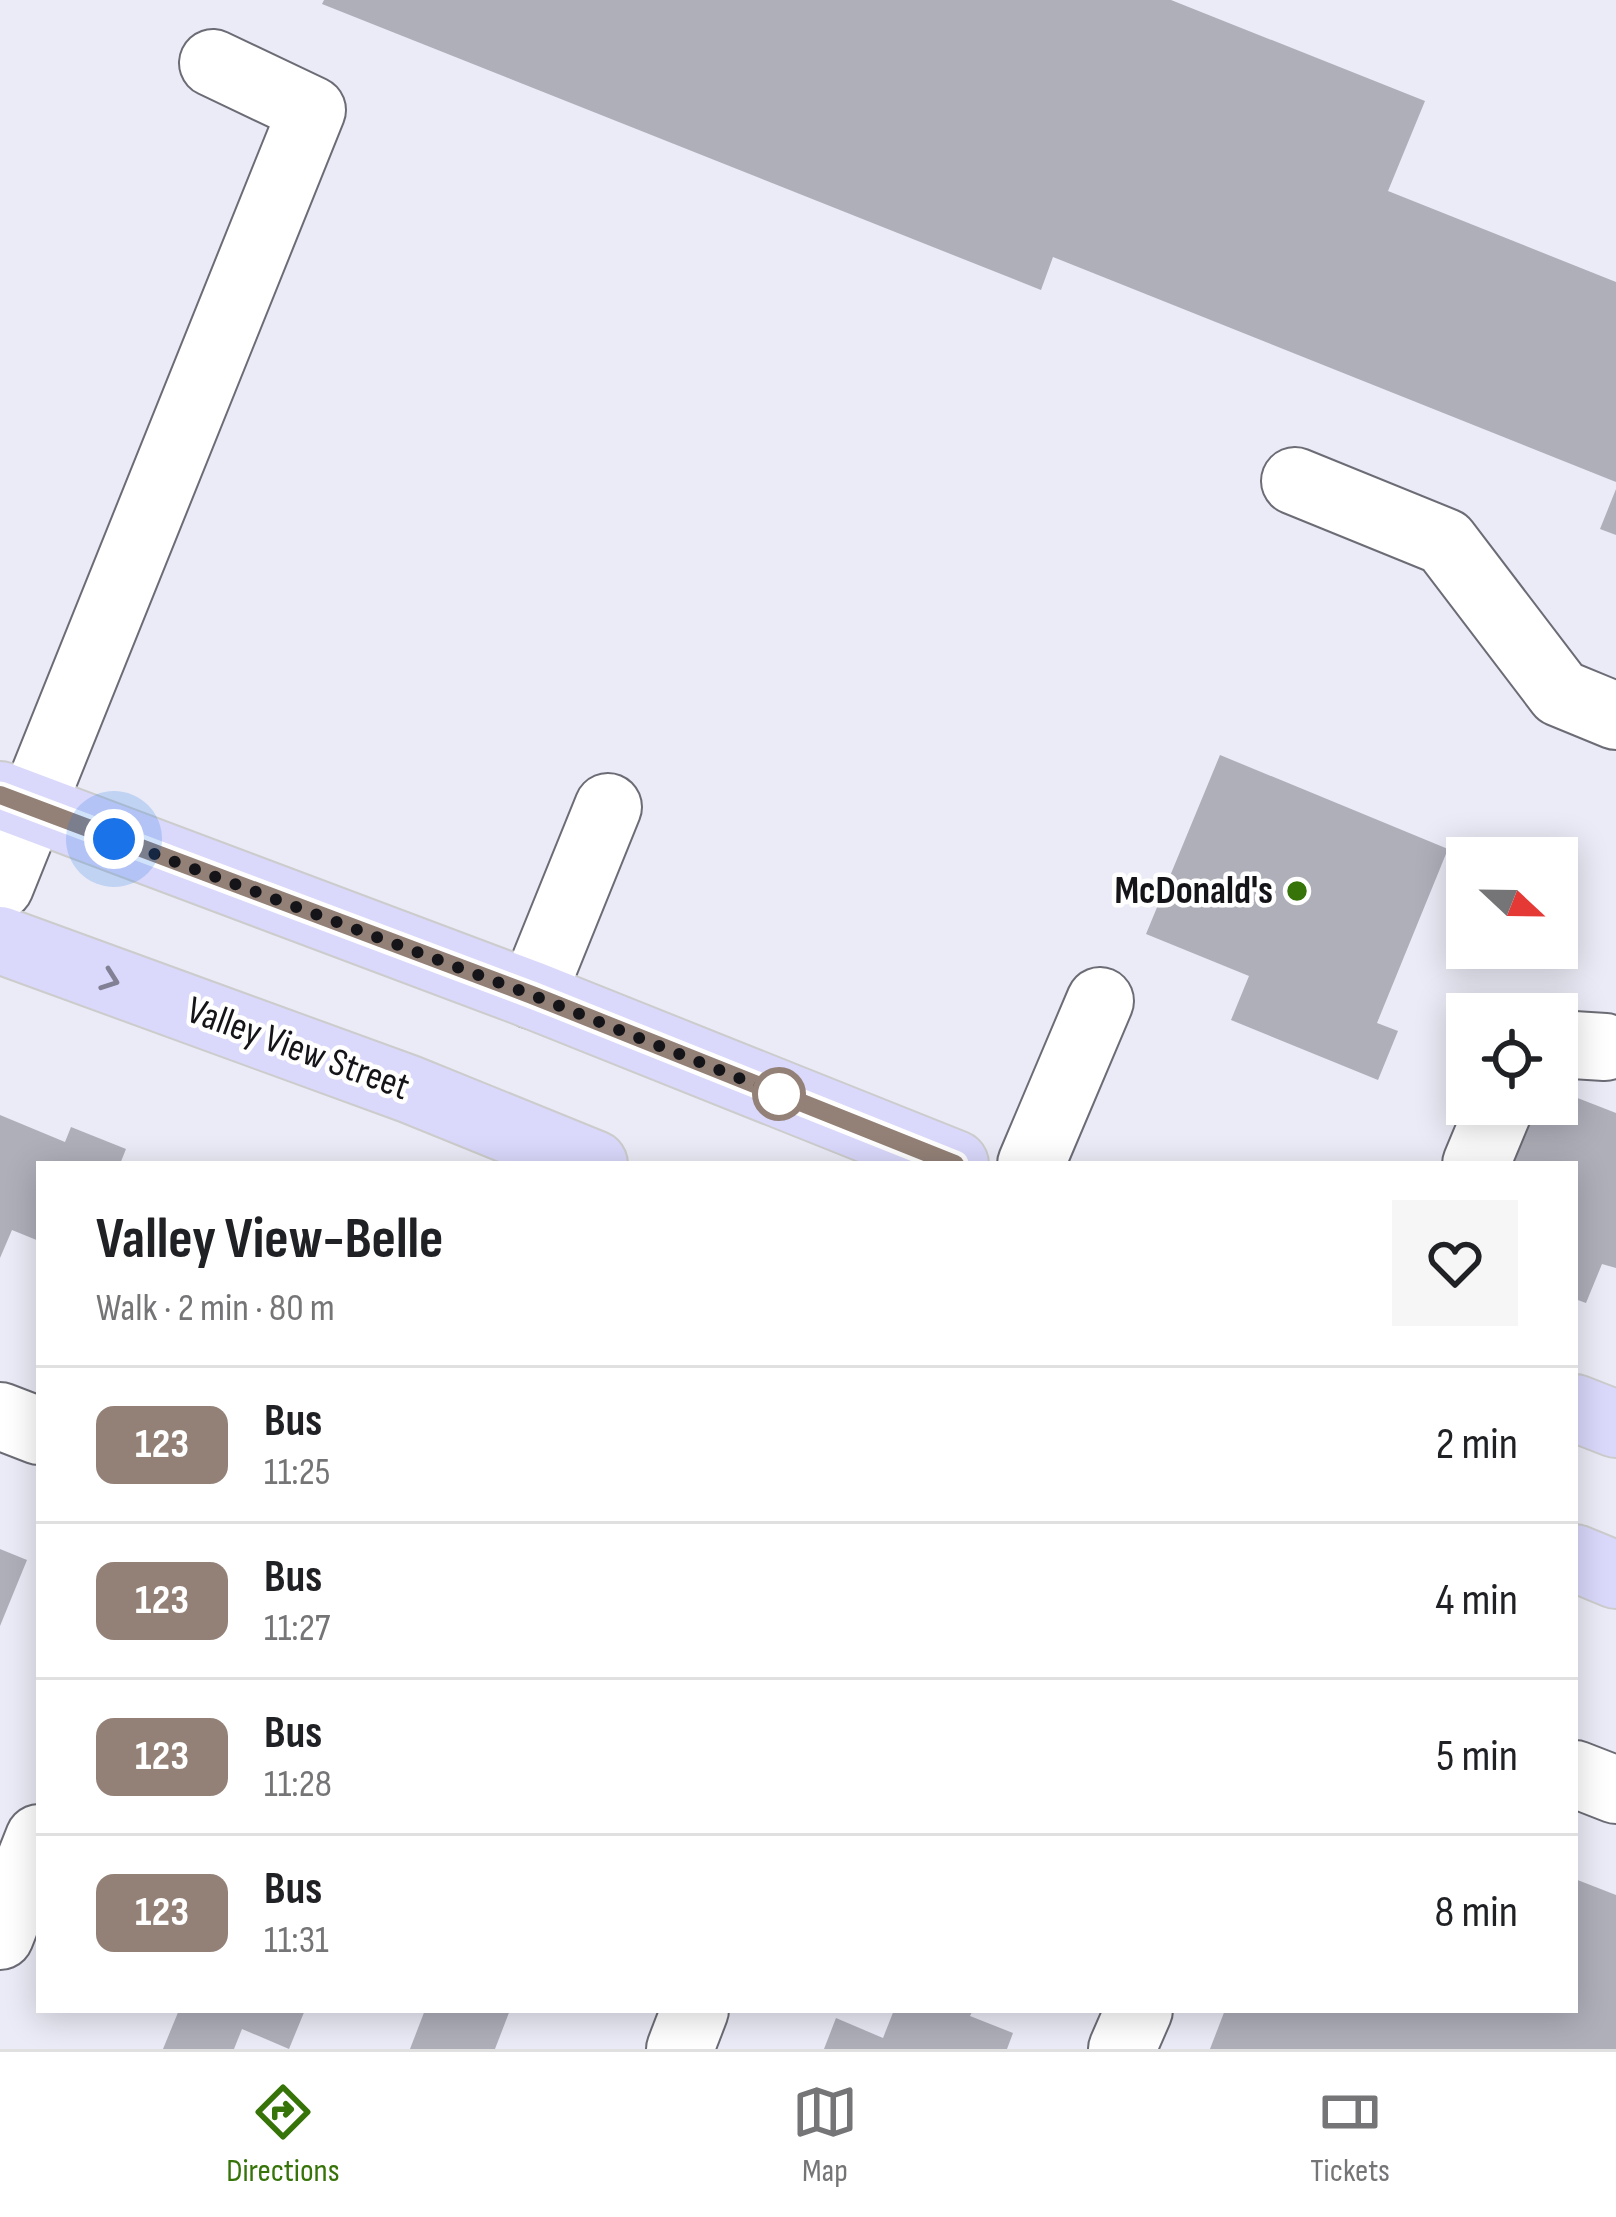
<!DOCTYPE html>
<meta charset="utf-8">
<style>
body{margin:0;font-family:"Sofia Sans Condensed",sans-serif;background:#f6f6f6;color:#202124;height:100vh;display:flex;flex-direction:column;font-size:45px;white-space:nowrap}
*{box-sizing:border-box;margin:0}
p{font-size:39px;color:#757577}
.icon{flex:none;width:66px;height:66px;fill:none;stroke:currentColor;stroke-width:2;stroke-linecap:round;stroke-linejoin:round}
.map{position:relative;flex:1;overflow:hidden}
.sheet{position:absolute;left:36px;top:1161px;width:1542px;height:852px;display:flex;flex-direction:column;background:#fff;border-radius:0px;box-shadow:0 6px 30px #0003}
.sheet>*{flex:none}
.badge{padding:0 24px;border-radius:18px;font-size:42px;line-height:78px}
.needle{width:78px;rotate:112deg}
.fabs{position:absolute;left:1446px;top:837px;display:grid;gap:24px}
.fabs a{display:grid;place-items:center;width:132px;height:132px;border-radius:0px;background:#fff;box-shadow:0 6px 30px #0003;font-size:60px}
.you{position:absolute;width:60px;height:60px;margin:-30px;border:9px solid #fff;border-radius:50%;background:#1a73e8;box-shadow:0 0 0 18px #1a73e833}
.map>.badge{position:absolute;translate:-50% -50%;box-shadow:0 0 0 6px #fff}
.round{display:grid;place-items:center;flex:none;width:126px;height:126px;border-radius:0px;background:#f6f6f6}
.headline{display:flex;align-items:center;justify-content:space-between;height:204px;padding:0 60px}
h1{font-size:57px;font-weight:700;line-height:90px}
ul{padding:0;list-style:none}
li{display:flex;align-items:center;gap:36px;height:156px;padding:0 60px;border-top:3px solid #e0e0e0}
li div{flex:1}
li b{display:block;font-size:45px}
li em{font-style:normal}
li .badge{min-width:132px;font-weight:700;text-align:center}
.dock{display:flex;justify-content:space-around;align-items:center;height:168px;border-top:3px solid #e0e0e0;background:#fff;font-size:33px;color:#757577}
.dock a{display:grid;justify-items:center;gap:6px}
.dock .active{color:#367308}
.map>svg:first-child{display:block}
.building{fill:#afafba}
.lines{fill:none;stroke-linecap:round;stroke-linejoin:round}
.minor-casing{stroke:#6c6c76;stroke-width:70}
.major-casing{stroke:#ccc;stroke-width:70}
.minor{stroke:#fff;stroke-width:66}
.major{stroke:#dad8fb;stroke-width:66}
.oneway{stroke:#818095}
.line-casing{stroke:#fff;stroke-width:27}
.line{stroke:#938177;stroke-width:18}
.walk{stroke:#151519;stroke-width:12;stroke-dasharray:0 21.6}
.poi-dot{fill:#367308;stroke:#fff;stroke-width:4.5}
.stop-dot{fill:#fff;stroke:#938177;stroke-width:6}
.labels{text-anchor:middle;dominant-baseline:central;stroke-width:9;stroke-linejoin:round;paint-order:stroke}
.poi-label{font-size:39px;font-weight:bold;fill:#151519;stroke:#fff;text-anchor:end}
.street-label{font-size:39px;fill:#151519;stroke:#fff}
</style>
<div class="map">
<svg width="1616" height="2049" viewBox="0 0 1616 2049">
<rect width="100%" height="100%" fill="#ebebf7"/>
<g class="building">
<path d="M 324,0 L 1171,0 L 1425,101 L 1388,191 L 1616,282 L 1616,482 L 1053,257 L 1041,290 L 322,4 Z"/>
<path d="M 1616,489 L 1616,535 L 1600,529 Z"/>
<path d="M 1220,755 L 1448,849 L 1377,1023 L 1398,1031 L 1378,1080 L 1231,1020 L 1249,976 L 1146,934 Z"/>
<path d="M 1557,1090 L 1616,1113 L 1616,1268 L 1602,1264 L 1586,1303 L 1575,1299 L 1575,1164 L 1489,1164 L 1512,1104 L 1557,1104 Z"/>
<path d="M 0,1115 L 65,1142 L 71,1127 L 126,1149 L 120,1164 L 39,1164 L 39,1241 L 12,1230 L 0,1258 Z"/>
<path d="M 0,1549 L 27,1560 L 0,1626 Z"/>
<path d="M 1575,1879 L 1616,1895 L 1616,2049 L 1210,2049 L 1225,2010 L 1575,2010 Z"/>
<path d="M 179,2010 L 305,2010 L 289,2049 L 242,2029 L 234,2049 L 163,2049 Z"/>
<path d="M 425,2010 L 510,2010 L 495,2049 L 410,2049 Z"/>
<path d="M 894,2010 L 973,2010 L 970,2016 L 1013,2033 L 1007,2049 L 824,2049 L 836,2018 L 883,2038 Z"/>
</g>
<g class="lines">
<defs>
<g id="minor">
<path d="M 1295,481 L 1445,542 L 1560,693 L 1616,716"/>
<path d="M 0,886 L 312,110 L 213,63"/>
<path d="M 532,995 L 608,807"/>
<path d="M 1557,1044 L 1605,1047"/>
<path d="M 1031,1164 L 1100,1001"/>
<path d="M 1476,1164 L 1501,1104"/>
<path d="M 0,1416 L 39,1431"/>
<path d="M 1575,1774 L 1616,1790"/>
<path d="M 0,1936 L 39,1838"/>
<path d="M 680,2049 L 695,2010"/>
<path d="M 1122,2049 L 1139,2010"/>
</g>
<g id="major">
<path d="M 0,795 L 532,995 L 955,1164"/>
<path d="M 0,940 L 409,1089 L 594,1164"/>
<path d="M 1575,1408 L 1616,1424"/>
<path d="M 1575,1558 L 1616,1575"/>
</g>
</defs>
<use href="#minor" class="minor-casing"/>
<use href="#major" class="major-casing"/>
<use href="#minor" class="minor"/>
<use href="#major" class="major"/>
</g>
<defs><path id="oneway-chevron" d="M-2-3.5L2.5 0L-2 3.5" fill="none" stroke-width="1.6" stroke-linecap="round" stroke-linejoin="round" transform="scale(3)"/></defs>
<use class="oneway" href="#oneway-chevron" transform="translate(110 980) rotate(20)"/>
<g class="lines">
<defs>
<path id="line" d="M 0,795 L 532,995 L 955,1164"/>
</defs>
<use href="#line" class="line-casing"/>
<use href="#line" class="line"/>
<path class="walk" d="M 114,839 L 532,995 L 779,1094"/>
</g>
<circle class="poi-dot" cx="1297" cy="891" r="12"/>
<circle class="stop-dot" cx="779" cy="1094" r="24"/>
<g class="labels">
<g class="poi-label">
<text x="1273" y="891">McDonald's</text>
</g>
<g class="street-label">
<text transform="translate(298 1049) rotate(20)">Valley View Street</text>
</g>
</g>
</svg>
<div class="fabs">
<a><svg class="needle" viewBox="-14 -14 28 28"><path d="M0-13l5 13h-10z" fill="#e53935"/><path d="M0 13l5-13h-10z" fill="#757577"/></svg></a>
<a><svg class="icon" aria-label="locate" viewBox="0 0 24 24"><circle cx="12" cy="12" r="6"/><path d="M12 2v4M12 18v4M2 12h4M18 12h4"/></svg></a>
</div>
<div class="you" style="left:114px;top:839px"></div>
<section class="sheet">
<div class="headline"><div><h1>Valley View-Belle</h1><p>Walk · 2 min · 80 m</p></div><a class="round"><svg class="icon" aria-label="heart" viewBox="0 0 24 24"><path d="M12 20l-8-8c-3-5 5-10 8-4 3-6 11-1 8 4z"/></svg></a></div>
<ul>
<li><span class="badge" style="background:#938177;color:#fff">123</span><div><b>Bus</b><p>11:25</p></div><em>2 min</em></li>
<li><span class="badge" style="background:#938177;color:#fff">123</span><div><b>Bus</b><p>11:27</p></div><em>4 min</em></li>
<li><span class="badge" style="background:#938177;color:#fff">123</span><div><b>Bus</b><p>11:28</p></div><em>5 min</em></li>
<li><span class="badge" style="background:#938177;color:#fff">123</span><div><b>Bus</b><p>11:31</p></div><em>8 min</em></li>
</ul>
</section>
</div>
<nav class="dock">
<a class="active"><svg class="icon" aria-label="directions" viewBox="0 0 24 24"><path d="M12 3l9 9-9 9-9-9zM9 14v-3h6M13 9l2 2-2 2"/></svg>Directions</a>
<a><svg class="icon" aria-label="map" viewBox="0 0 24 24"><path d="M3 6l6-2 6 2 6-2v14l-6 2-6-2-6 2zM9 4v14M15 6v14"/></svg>Map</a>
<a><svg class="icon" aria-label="tickets" viewBox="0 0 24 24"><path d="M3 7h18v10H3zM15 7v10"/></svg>Tickets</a>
</nav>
